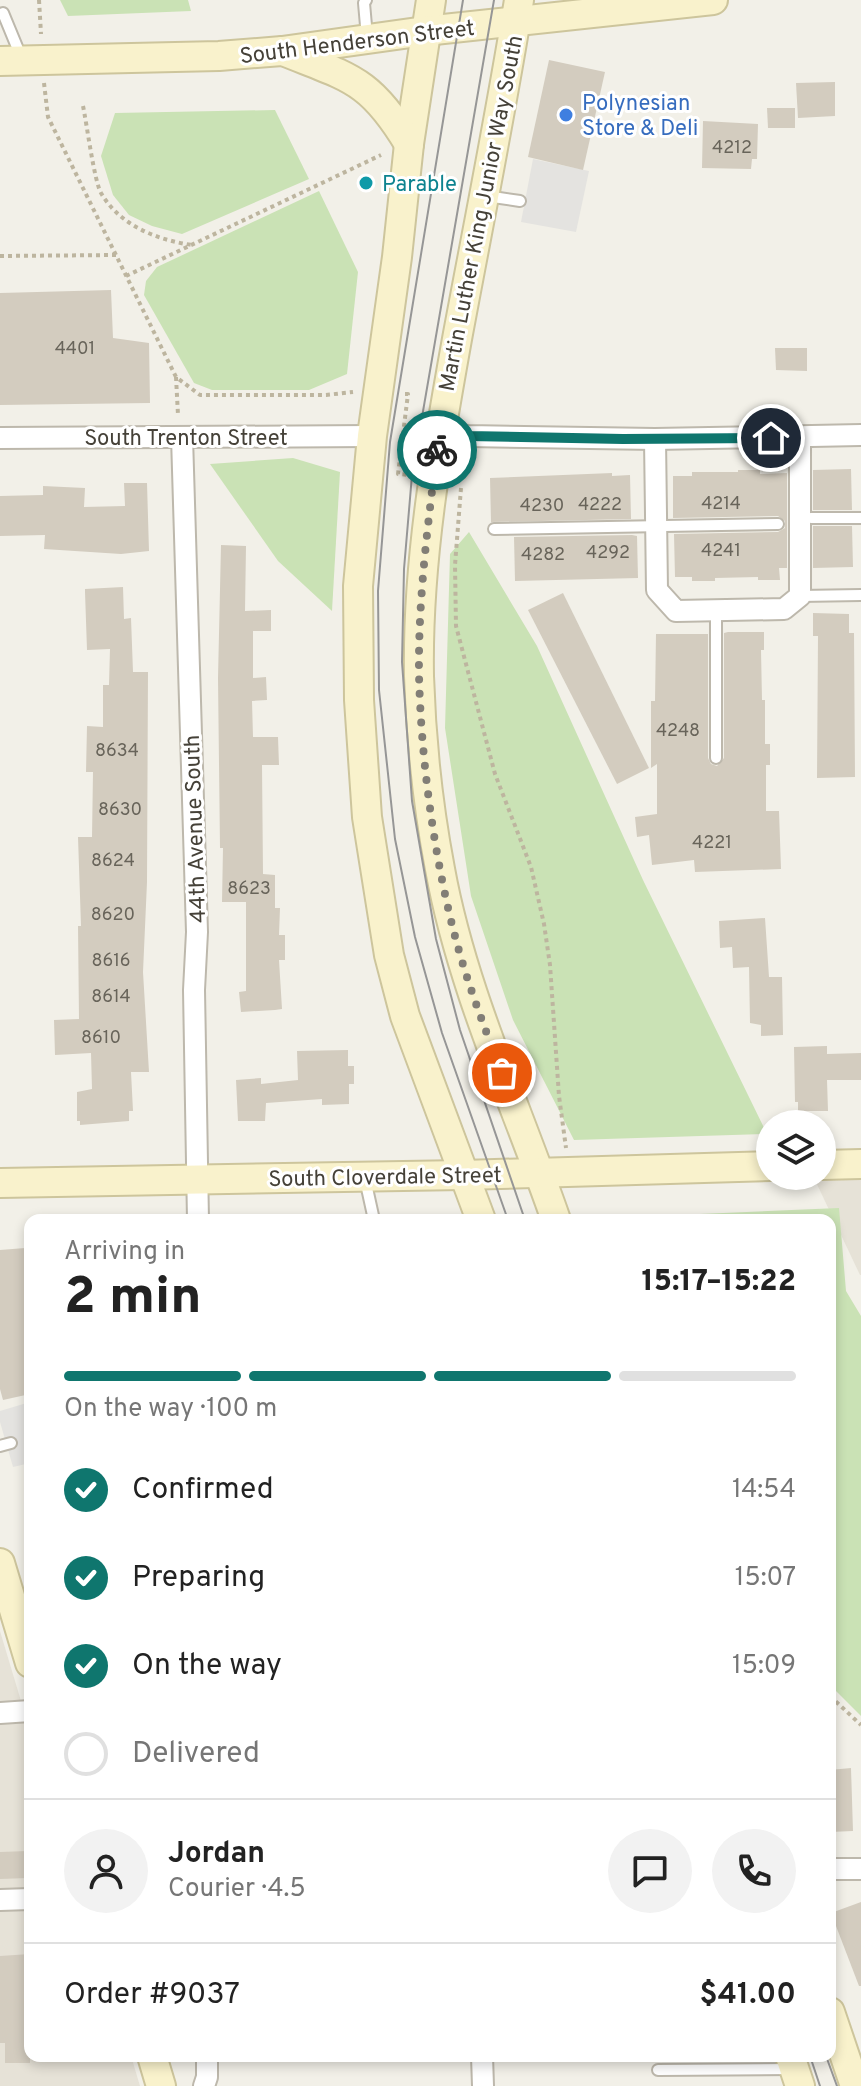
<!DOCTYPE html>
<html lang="en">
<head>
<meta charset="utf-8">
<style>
  :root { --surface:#fff; --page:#f2f2f2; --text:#222; --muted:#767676; --line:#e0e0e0; --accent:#0f766e }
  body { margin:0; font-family:Overpass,sans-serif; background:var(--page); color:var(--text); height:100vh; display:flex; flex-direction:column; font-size:30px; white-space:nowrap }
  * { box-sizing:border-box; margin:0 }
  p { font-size:26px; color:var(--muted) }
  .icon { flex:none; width:44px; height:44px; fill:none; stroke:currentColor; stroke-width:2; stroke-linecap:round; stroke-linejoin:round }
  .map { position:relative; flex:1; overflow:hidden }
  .side { position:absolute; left:24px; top:1214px; width:812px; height:848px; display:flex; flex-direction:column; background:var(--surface); border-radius:16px; box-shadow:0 4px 12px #0003 }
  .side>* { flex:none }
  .buttons { position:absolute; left:756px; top:1110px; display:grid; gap:16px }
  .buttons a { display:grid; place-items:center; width:80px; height:80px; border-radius:50%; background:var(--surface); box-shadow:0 4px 12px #0003; font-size:40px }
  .pin { position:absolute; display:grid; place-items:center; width:68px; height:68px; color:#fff; margin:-34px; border:4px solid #fff; border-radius:50%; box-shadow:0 2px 8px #0007 }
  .courier { position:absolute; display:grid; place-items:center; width:80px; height:80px; margin:-40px; border:6px solid #0f766e; border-radius:50%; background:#fff; color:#222; box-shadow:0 2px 10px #0007 }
  .headline em { font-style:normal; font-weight:800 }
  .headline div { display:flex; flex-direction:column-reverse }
  .headline { display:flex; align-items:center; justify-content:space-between; height:136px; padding:0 40px }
  h1 { font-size:52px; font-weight:800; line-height:60px }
  .bar { display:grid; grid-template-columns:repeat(4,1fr); gap:12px 8px; align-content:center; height:96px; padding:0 40px }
  .bar i { height:10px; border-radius:6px; background:var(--line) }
  .bar .on { background:var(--accent) }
  .bar p { grid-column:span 4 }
  .line { display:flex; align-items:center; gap:20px; padding:0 40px; border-top:2px solid var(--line) }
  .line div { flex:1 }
  .round { display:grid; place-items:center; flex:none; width:84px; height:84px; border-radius:42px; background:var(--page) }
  ol { padding:0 40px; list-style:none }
  li { display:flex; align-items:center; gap:24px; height:88px }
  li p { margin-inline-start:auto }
  li .icon { padding:8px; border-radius:50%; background:var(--accent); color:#fff; stroke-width:4 }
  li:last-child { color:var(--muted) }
  li i { width:44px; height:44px; border:4px solid var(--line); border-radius:50% }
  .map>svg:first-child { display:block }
  .residential { fill:#e6e2d7 }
  .green { fill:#cae2b5 }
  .parking { fill:#e4e3e0 }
  .building { fill:#d3ccbf }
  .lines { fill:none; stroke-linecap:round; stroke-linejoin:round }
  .lane-casing { stroke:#bdb8ac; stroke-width:14 }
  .street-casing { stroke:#bdb8ac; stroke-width:24 }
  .secondary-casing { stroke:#cdc59c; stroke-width:32 }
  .path { stroke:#bdb59f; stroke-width:4; stroke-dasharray:4 4; stroke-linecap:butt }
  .lane { stroke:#fff; stroke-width:10 }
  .street { stroke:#fff; stroke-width:20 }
  .secondary { stroke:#f9f2cc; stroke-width:28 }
  .tram { stroke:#969696; stroke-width:2 }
  .done { stroke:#827e76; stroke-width:8; stroke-dasharray:0 14.4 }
  .route { stroke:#0f766e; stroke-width:10 }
  .shop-dot { fill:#3f7fe0; stroke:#fff; stroke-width:3 }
  .culture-dot { fill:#0f9aa8; stroke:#fff; stroke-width:3 }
  .labels { text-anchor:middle; stroke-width:6; stroke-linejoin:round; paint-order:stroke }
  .number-label { font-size:18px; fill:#68645a }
  .street-label { font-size:22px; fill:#454138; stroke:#fff }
  .shop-label { font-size:22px; fill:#366cbe; stroke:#fff; text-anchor:start }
  .culture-label { font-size:22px; fill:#0d838f; stroke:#fff; text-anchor:start }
</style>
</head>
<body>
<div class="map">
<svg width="861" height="2086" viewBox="0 0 861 2086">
  <rect width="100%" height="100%" fill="#f2f0e8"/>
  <g class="residential">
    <polygon points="861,1177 861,1275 860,1275 814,1178"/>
    <polygon points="0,1631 30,1731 30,2056 131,2056 140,2086 0,2086"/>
  </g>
  <g class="green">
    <polygon points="60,0 188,0 191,11 68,16"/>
    <polygon points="275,110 309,179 182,234 152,226 129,215 113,195 101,156 115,113"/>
    <polygon points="319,191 358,272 347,374 309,390 212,390 194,383 144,295 146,281 157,267"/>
    <polygon points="293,458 340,472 332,611 278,561 210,464"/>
    <polygon points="469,532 537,646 643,880 767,1134 574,1140 513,1020 471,896 445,728 450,554"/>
    <polygon points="839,1208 846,1291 861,1316 861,1716 830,1685 830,1220 606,1218"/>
  </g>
  <g class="parking">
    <polygon points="533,159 589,171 576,232 521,222"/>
    <polygon points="30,1402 30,1463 13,1467 0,1422 0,1411"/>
  </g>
  <g class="building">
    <polygon points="549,60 605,72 583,170 528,157"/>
    <polygon points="835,82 835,116 798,118 796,83"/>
    <polygon points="767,108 795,108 795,128 768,128"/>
    <polygon points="703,121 758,124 757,159 752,159 751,169 702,168"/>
    <polygon points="111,290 113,338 149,343 150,403 0,405 0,293"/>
    <polygon points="775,348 807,348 807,371 776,370"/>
    <polygon points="851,469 852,510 813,510 813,470"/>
    <polygon points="738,470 760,470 760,474 787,473 787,568 779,568 780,580 758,580 758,577 715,578 715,581 692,581 692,577 675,577 674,534 778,532 785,528 785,521 778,516 673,518 673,476 692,476 692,472 738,472"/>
    <polygon points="612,473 612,476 630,475 631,519 491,522 490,478"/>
    <polygon points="124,483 147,483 149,551 121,554 44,549 45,535 0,536 0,496 43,495 43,486 85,488 84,507 125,506"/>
    <polygon points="813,526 852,526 853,567 813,568"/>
    <polygon points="632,535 637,536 638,578 515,581 514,537"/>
    <polygon points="221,545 246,546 245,611 271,610 271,631 253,631 253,678 266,677 267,700 252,701 253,737 278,737 279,765 262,765 263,874 275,875 275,908 280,908 279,935 285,935 285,960 279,960 282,1009 275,1010 241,1012 239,992 246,991 246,902 222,902 223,848 220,848 218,678"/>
    <polygon points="123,587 124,619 131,618 133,672 148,672 147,882 143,972 149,1072 131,1072 133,1111 129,1111 129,1121 80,1125 80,1121 77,1121 77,1092 92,1089 91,1053 55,1055 54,1020 79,1019 78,926 81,926 78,837 92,837 93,772 86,772 87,726 103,727 103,685 109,685 110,649 87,650 85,592 85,589"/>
    <polygon points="563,593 649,768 617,784 528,610"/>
    <polygon points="813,613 849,614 849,633 854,633 855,777 817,778 818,636 813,636"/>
    <polygon points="728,632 764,632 764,650 761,650 762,700 765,700 765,744 770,744 770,765 766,765 766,811 779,811 781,869 695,872 694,860 652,865 649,835 637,837 635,817 657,814 657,764 651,768 651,701 655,701 656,634 708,634 708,758 711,764 717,766 724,758 724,633"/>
    <polygon points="765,918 769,977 782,977 783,1035 761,1036 761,1025 750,1023 749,967 733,968 732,947 720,948 719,921"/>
    <polygon points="827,1046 827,1054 861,1053 861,1080 827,1080 828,1111 798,1111 798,1102 795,1102 794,1047"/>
    <polygon points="348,1050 348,1066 354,1066 354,1084 349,1084 349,1104 322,1105 322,1099 266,1103 265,1121 238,1121 236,1080 261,1078 261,1084 298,1080 297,1051"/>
    <polygon points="25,1248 30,1283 30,1394 3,1400 0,1389 0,1250"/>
    <polygon points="851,1768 853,1831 830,1832 830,1770"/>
    <polygon points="28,1851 28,1878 0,1879 0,1852"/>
    <polygon points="861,1902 861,1986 859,1986 831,1913"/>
    <polygon points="30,1954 30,2063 5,2063 5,2043 0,2043 0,1956"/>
  </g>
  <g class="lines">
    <g class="lane-casing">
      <g id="lane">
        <polyline points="366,0 364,3 367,37"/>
        <polyline points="3,13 22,59"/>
        <polyline points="486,196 520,201"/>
        <polyline points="811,518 861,518"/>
        <polyline points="494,529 778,524"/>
        <polyline points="800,596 861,595"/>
        <polyline points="716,611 716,758"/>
        <polyline points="365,1179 374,1220"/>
        <polyline points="0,1446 11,1443"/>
        <polyline points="658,2070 792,2069"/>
      </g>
    </g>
    <g class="street-casing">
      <g id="street">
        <polyline points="439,433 468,436 655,439 861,435"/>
        <polyline points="182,437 197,932 194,990 198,1220"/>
        <polyline points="0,438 372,436"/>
        <polyline points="655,439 657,590 676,611 784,609 800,596 800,437"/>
        <polyline points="0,1713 30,1711"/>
        <polyline points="830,1869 861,1869"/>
        <polyline points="0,1900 30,1899"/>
        <polyline points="482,2056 483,2086"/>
        <polyline points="204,2086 207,2077 207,2056"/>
      </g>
    </g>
    <g class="secondary-casing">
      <g id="secondary">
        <polyline points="431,0 409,144 397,257 372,436 358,586 359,700 367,817 389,955 405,1016 481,1220"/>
        <path d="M519,0C501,113 478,226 457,339C437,450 417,563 419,676C421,739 428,806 440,869C462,990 516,1104 556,1220"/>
        <path d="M283,51C350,78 370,79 409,144"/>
        <polyline points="0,61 219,56 282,51 425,31 713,0"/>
        <polyline points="822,1165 861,1164"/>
        <polyline points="0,1183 463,1175 770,1166"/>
        <polyline points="0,1563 30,1663"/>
        <polyline points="830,2012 855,2086"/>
        <polyline points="152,2056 161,2086"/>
        <polyline points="790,2056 800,2086"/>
      </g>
    </g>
    <g class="path">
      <polyline points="39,0 41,34"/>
      <polyline points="44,83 48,117 176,377 200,395 326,395 353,392"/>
      <path d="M83,106C87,125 94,180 101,193C120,226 158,240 192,245"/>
      <polyline points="0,256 116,255"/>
      <polyline points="126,276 381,155"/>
      <polyline points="176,377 178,415"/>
      <polyline points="405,394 408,394 398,474 410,475"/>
      <polyline points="461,488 455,565 456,626 495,774 531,867 544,924 550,965 559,1096 566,1148"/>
      <polyline points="830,1696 861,1725"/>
    </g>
    <use href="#lane" class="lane"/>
    <use href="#street" class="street"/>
    <use href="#secondary" class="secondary"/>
    <g class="tram">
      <polyline points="463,0 390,442 378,591 379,690 395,839 415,937 442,1033 508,1220"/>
      <polyline points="494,0 412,475 404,569 402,662 412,801 436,939 460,1030 525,1220"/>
      <polyline points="810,2056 820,2086"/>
      <polyline points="826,2056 837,2086"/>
    </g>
  </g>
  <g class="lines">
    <path class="done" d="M437,450C428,524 418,599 419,675C421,759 434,858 456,940C468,985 485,1029 502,1073"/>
    <polyline class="route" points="437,450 439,433 468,436 623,439 771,438"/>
  </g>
  <circle class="shop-dot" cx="566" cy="115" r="8"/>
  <circle class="culture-dot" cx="366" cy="183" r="8"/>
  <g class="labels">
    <g class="number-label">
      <text x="732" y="153">4212</text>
      <text x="75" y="354">4401</text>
      <text x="721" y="509">4214</text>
      <text x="600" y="510">4222</text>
      <text x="542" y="511">4230</text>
      <text x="721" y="556">4241</text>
      <text x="608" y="558">4292</text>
      <text x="543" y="560">4282</text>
      <text x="678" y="736">4248</text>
      <text x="117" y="756">8634</text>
      <text x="120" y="815">8630</text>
      <text x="712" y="848">4221</text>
      <text x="113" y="866">8624</text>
      <text x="249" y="894">8623</text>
      <text x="113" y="920">8620</text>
      <text x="111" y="966">8616</text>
      <text x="111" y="1002">8614</text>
      <text x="101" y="1043">8610</text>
    </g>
    <g class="street-label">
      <text transform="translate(357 41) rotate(-7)" y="8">South Henderson Street</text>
      <text transform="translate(480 213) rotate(-79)" y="8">Martin Luther King Junior Way South</text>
      <text x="186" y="445">South Trenton Street</text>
      <text transform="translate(194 829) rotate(-92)" y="8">44th Avenue South</text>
      <text transform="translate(385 1176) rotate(-1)" y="8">South Cloverdale Street</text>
    </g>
    <g class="shop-label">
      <text x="582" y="110">Polynesian<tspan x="582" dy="25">Store &amp; Deli</tspan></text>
    </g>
    <g class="culture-label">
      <text x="382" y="191">Parable</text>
    </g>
  </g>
</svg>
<div class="buttons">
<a><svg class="icon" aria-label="layers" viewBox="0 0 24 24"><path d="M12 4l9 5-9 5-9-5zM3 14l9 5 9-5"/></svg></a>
</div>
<div class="pin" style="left:502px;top:1073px;background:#ea580c"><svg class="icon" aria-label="bag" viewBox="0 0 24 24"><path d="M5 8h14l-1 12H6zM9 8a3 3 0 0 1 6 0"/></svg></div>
<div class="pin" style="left:771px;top:438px;background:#1f2937"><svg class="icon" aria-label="home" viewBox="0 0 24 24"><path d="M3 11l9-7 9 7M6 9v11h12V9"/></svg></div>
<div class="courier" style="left:437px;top:450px"><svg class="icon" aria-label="bike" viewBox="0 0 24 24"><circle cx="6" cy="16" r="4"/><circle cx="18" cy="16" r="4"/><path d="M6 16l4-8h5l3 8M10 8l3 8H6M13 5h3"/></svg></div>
<section class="side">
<div class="headline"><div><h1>2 min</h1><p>Arriving in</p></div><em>15:17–15:22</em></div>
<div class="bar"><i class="on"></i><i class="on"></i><i class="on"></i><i></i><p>On the way · 100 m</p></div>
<ol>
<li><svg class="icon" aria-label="check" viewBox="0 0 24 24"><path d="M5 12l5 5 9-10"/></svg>Confirmed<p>14:54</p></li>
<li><svg class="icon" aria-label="check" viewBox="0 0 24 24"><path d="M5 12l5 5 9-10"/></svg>Preparing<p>15:07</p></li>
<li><svg class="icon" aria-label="check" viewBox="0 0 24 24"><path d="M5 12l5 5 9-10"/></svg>On the way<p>15:09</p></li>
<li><i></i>Delivered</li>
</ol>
<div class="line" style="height:144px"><a class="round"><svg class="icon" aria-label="person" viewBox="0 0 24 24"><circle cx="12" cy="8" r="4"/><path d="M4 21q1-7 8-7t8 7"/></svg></a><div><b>Jordan</b><p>Courier · 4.5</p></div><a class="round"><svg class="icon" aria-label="chat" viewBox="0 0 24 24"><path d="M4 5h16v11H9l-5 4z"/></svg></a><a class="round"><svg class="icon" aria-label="phone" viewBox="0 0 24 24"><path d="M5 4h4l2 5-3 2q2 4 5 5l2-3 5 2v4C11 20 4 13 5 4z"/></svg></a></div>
<div class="line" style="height:104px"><div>Order #9037</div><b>$41.00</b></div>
</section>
</div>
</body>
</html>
